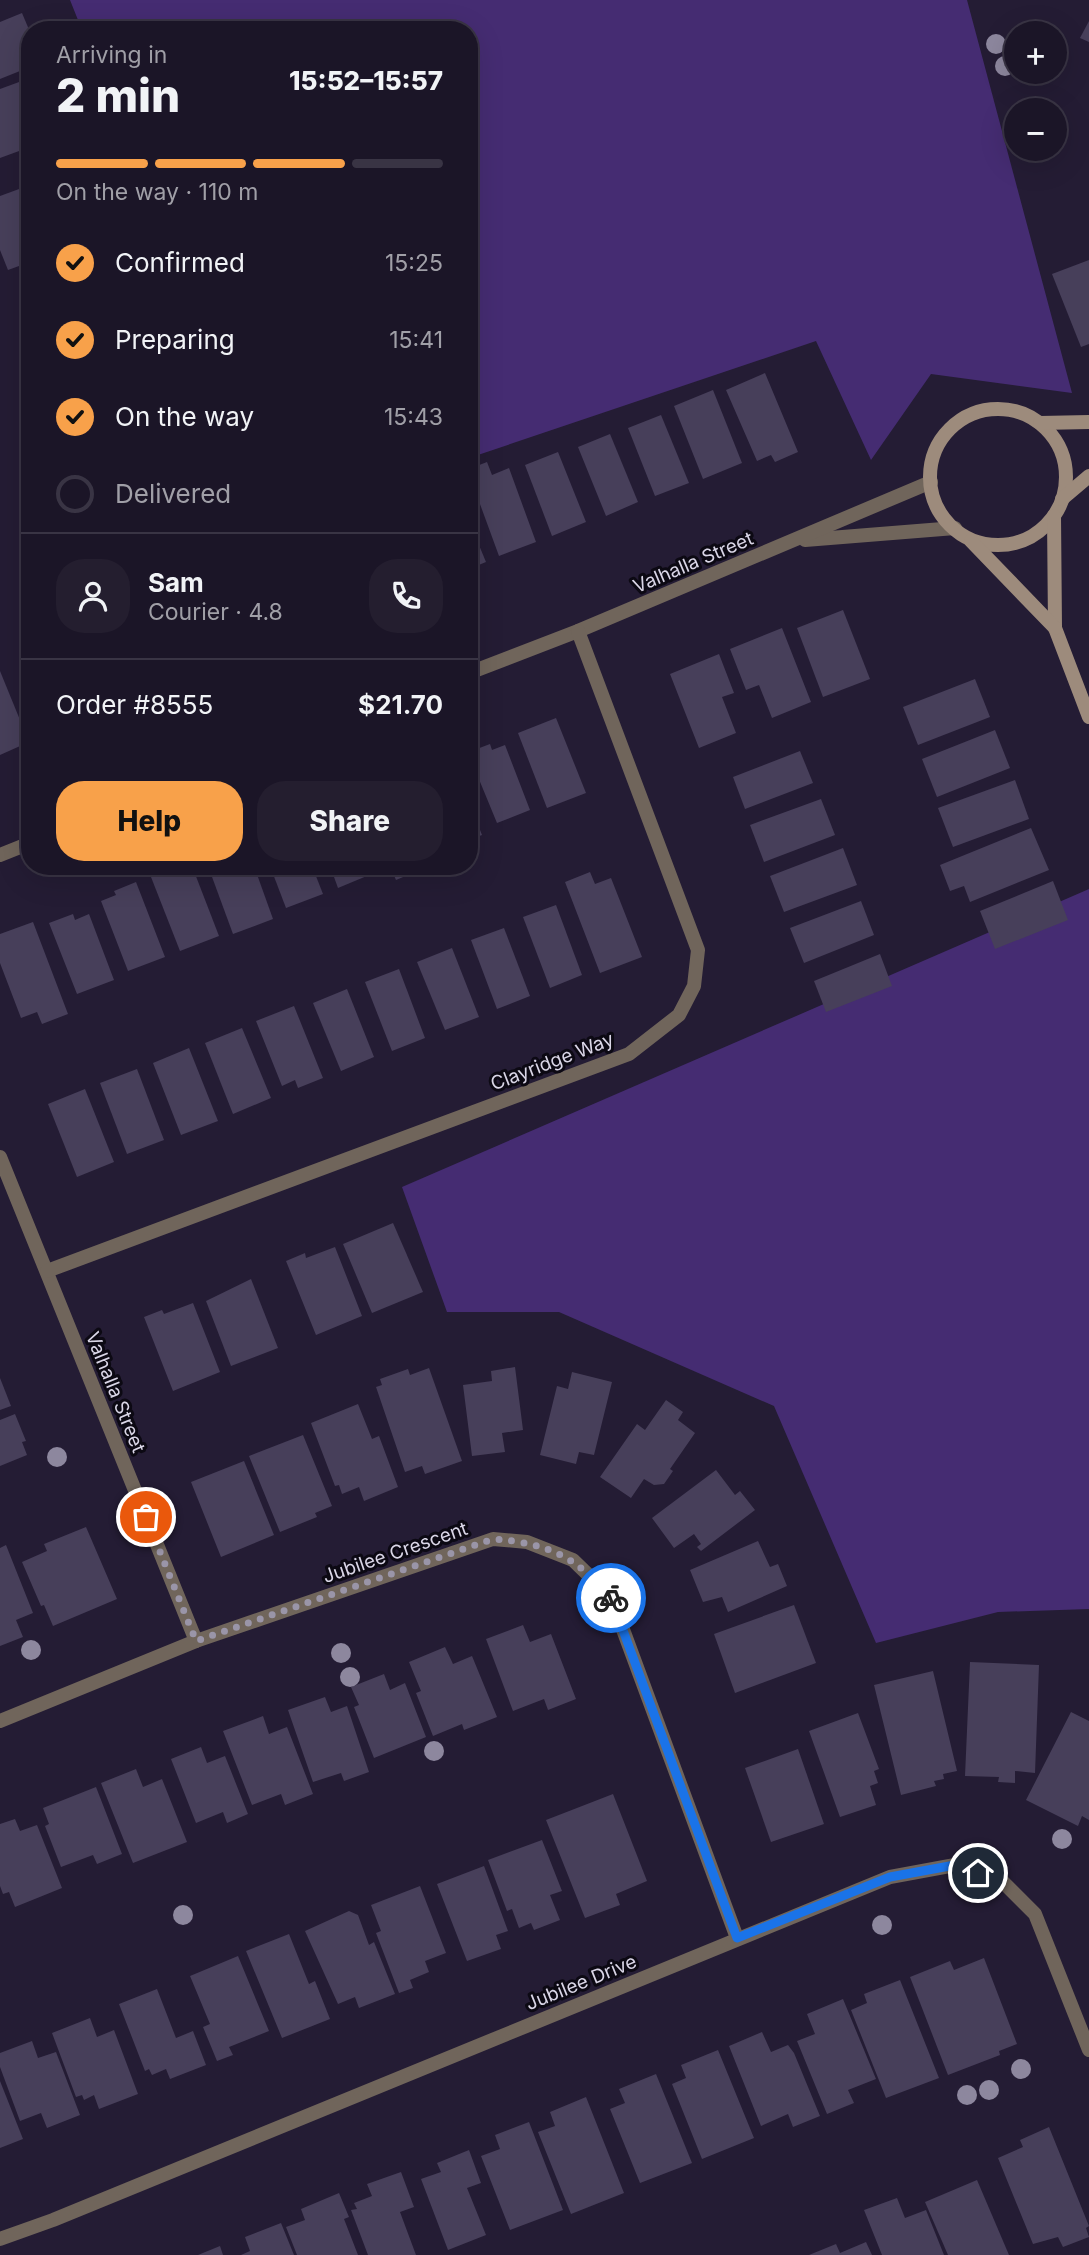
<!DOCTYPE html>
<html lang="en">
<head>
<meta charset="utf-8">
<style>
  :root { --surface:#1b1527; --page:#241e2f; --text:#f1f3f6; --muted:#a09fa7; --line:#393444; --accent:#f8a14a }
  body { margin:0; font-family:Inter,sans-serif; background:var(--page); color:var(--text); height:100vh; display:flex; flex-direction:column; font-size:26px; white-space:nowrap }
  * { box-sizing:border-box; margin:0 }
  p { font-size:23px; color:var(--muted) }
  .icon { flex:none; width:38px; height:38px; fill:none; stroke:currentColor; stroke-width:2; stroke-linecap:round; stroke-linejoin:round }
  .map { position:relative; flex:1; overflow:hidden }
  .drawer { position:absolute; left:21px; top:21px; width:457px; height:854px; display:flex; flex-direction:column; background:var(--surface); border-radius:28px; box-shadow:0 7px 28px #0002,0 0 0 2px var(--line) }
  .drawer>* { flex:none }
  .tools { position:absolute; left:1004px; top:21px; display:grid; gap:14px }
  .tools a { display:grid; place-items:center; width:63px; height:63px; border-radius:50%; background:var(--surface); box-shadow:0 7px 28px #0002,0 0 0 2px var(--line); font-size:35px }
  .pin { position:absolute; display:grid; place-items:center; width:60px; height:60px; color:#fff; margin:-30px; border:4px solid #fff; border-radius:50%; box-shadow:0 2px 7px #0007 }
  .courier { position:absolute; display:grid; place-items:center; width:70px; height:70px; margin:-35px; border:5px solid #1a73e8; border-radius:50%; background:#fff; color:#222; box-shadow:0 2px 9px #0007 }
  .summary em { font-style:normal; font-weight:800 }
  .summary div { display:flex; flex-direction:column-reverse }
  .summary { display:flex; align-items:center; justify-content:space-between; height:119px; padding:0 35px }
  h1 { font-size:46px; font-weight:800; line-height:52px }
  .bar { display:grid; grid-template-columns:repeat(4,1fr); gap:10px 7px; align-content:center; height:84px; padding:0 35px }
  .bar i { height:9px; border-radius:5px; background:var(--line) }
  .bar .on { background:var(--accent) }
  .bar p { grid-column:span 4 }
  .line { display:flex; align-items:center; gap:18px; padding:0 35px; border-top:2px solid var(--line) }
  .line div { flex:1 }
  .round { display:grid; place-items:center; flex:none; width:74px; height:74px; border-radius:28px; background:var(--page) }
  ol { padding:0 35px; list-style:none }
  li { display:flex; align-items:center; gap:21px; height:77px }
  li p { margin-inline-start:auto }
  li .icon { padding:7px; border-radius:50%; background:var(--accent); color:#111; stroke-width:4 }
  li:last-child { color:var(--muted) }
  li i { width:38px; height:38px; border:4px solid var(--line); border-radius:50% }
  .primary-button { display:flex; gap:14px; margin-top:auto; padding:14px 35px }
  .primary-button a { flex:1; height:80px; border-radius:28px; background:var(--accent); color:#111; font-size:28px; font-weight:800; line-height:80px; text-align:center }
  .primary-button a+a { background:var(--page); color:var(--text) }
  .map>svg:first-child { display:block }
  .green { fill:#452c72 }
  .building { fill:#473f5a }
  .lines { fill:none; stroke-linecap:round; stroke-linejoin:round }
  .street { stroke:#70655b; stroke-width:14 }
  .secondary { stroke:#9d8b7c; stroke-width:14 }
  .tree { fill:#8d879e }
  .done { stroke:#9a95a8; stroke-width:7; stroke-dasharray:0 12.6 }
  .route { stroke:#1a73e8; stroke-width:9 }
  .labels { text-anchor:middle; stroke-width:6; stroke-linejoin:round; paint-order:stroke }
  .street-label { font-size:19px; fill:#dad6e7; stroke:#0c0913 }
</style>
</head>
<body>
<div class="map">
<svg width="1089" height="2255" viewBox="0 0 1089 2255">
  <rect width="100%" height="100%" fill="#241c34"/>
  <g class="green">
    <polygon points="70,0 967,0 1072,393 931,374 871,460 816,341 469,458 469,30 82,30"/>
    <polygon points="1089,889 1089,1609 998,1612 876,1643 774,1406 559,1312 447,1312 402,1187"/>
  </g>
  <g class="building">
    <polygon points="22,13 30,32 30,67 0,79 0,22"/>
    <polygon points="1089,21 1089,42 1080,38"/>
    <polygon points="30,78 30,147 0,158 0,89"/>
    <polygon points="30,185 30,262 8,270 0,250 0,196"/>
    <polygon points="1089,260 1089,344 1081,347 1052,274"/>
    <polygon points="30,277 30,310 29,310 19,280"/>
    <polygon points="765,373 798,452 775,462 771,455 757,461 726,390"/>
    <polygon points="713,390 742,463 703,479 674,406"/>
    <polygon points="661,415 689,483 655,496 628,428"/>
    <polygon points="610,434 638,502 606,516 578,447"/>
    <polygon points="558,452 586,522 552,536 525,465"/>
    <polygon points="487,462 492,475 509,468 536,542 499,556 469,474 469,469"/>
    <polygon points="469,521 486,562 469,569"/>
    <polygon points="843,610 870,679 823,697 797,628"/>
    <polygon points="782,628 811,702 772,718 759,685 746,690 730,649"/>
    <polygon points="719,654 734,693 722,697 736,733 699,748 670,674"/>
    <polygon points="30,664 30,693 20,668"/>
    <polygon points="0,671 29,742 0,755"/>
    <polygon points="975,679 990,717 918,745 903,707"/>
    <polygon points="556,718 586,793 547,808 518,733"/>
    <polygon points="995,730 1010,768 937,797 922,759"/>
    <polygon points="490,744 492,750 505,745 530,810 497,823 469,755 469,752"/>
    <polygon points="800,751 813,783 745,809 733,777"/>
    <polygon points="1015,780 1029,819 953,847 938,808"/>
    <polygon points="821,799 835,835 764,862 750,825"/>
    <polygon points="469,802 482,835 469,840"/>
    <polygon points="1031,828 1049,870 970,902 964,886 950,891 940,865"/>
    <polygon points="843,848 857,885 784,912 770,876"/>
    <polygon points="178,866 192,866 219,936 180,951 151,877"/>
    <polygon points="208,866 254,866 273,919 233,934"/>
    <polygon points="270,866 312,866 323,894 286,908"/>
    <polygon points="330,866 371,866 374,873 338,888"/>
    <polygon points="390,866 413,866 415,872 396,880"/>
    <polygon points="590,872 595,884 611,878 642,957 600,973 565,882"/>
    <polygon points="1053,881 1068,920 995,949 980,911"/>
    <polygon points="136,882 165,957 128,971 101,901 116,895 114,891"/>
    <polygon points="861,901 874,935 804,963 790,928"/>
    <polygon points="556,905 582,975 550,988 523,917"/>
    <polygon points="73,914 75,920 89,914 114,980 77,994 49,923"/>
    <polygon points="33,922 68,1014 42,1024 37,1012 21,1018 0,963 0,934"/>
    <polygon points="504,928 530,996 497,1009 471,940"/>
    <polygon points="452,948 479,1017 445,1030 417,962"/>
    <polygon points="880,954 892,986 826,1012 814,981"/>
    <polygon points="399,969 425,1038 392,1051 365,982"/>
    <polygon points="347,989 374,1057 341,1071 313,1003"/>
    <polygon points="294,1006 323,1078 298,1088 295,1080 282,1086 256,1021"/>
    <polygon points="242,1028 271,1098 233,1114 205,1043"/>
    <polygon points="189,1048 218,1121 181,1135 153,1063"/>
    <polygon points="137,1069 164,1140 127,1154 100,1083"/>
    <polygon points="85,1089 114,1162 77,1177 48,1104"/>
    <polygon points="393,1223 423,1292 372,1313 343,1244"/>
    <polygon points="335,1247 362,1316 316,1335 286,1261 305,1253 306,1258"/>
    <polygon points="251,1279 278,1348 231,1366 206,1301"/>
    <polygon points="193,1303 220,1372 173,1391 144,1317 162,1310 164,1314"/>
    <polygon points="515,1367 523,1430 502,1433 505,1452 472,1456 463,1385 492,1381 491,1371"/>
    <polygon points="429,1368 462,1461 425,1474 422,1466 405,1472 376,1387 382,1385 380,1379 408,1369 410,1375"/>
    <polygon points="572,1372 612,1382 594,1455 579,1452 576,1464 540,1455 557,1386 568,1389"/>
    <polygon points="0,1378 11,1406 0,1410"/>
    <polygon points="666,1400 683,1412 678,1420 695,1433 670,1469 673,1471 664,1484 654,1485 644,1479 631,1498 600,1477 637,1424 645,1430"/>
    <polygon points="358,1404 372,1439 379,1436 398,1487 364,1501 359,1487 342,1494 339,1485 335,1486 311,1423"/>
    <polygon points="15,1414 26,1441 22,1442 27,1455 0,1466 0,1420"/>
    <polygon points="303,1435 332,1506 315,1513 317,1517 280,1532 249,1456"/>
    <polygon points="244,1461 274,1535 221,1557 191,1482"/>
    <polygon points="716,1470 735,1495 740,1491 755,1510 701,1551 697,1547 701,1544 694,1534 674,1548 652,1518"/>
    <polygon points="86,1527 117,1599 53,1626 44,1605 41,1606 22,1562 47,1551 44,1544"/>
    <polygon points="758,1541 770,1567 778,1564 787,1586 728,1612 722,1597 703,1602 690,1570"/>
    <polygon points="6,1545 33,1613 16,1620 23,1637 0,1646 0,1548"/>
    <polygon points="794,1605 816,1663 735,1693 714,1634"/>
    <polygon points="523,1625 530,1642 551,1634 576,1699 548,1710 544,1699 513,1711 486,1639"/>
    <polygon points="445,1647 453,1664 472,1656 497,1717 464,1730 462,1724 433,1736 416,1693 421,1691 409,1662"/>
    <polygon points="970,1662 1039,1665 1035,1773 1015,1771 1015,1783 998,1782 999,1777 965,1776"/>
    <polygon points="933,1671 957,1771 943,1774 944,1779 934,1781 936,1786 901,1795 874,1685"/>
    <polygon points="384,1674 390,1690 405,1683 426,1737 374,1758 354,1707 359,1705 351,1687"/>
    <polygon points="325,1697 331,1712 347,1706 369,1772 344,1781 341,1773 313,1782 288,1710"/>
    <polygon points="1071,1712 1089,1721 1089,1820 1082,1816 1078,1826 1026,1800"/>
    <polygon points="858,1713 879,1769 874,1771 878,1783 870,1786 876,1805 840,1817 809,1731"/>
    <polygon points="263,1716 269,1734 287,1727 313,1794 285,1805 281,1794 252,1805 223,1731"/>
    <polygon points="201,1747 207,1763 225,1756 248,1814 227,1823 223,1812 196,1823 171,1759"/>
    <polygon points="798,1749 824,1824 771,1842 745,1768"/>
    <polygon points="136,1769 143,1787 162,1779 187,1842 133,1863 101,1783"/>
    <polygon points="96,1787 122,1854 97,1864 93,1855 61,1867 45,1826 49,1824 43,1808"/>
    <polygon points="613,1794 647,1881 616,1894 620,1905 585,1918 546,1820"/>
    <polygon points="15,1819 20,1831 37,1825 62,1888 15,1907 9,1892 3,1894 0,1886 0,1824"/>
    <polygon points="542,1840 562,1891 550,1895 560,1920 534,1930 531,1923 519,1928 512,1909 507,1911 488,1860"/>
    <polygon points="484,1866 508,1931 496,1935 501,1949 467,1961 437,1884"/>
    <polygon points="420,1886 446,1953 425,1961 429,1972 410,1980 413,1988 399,1993 376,1933 381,1931 371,1905"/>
    <polygon points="349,1911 358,1915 369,1945 374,1942 395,1994 359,2008 355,1997 338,2004 305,1931"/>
    <polygon points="289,1934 309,1984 315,1981 330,2019 282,2038 246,1951"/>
    <polygon points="238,1956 269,2031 229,2047 233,2055 217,2061 203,2027 210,2024 190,1976"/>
    <polygon points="984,1958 1017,2044 999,2051 1000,2055 948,2075 910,1977 950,1961 954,1970"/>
    <polygon points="900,1980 939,2078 886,2098 851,2010 867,2003 864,1994"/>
    <polygon points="157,1989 176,2038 193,2031 206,2065 170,2079 166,2069 152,2075 149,2069 145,2071 119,2004"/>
    <polygon points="843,1999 876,2079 848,2090 854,2103 827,2114 797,2041 815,2034 807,2014"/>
    <polygon points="90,2018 97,2037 114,2030 138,2094 99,2109 94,2095 84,2100 82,2095 76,2097 52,2033"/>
    <polygon points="762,2032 771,2052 788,2045 794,2053 820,2116 793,2127 788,2114 761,2126 729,2046"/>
    <polygon points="32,2041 38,2058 56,2052 80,2115 47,2128 41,2113 20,2121 0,2067 0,2053"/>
    <polygon points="718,2050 754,2138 702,2159 672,2084 686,2078 681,2065"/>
    <polygon points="656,2074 692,2163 640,2183 610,2109 625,2103 619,2089"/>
    <polygon points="0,2081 23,2139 0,2148"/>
    <polygon points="586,2097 624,2193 571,2214 538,2132 555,2126 550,2112"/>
    <polygon points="529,2122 563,2210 510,2230 481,2156 500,2149 495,2135"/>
    <polygon points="1049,2127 1089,2226 1086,2228 1089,2237 1063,2247 1058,2237 1033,2244 998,2158 1023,2147 1020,2140"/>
    <polygon points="469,2150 481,2183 467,2188 486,2235 448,2250 421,2179 441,2172 437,2163"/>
    <polygon points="401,2172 414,2207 400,2212 416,2255 368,2255 351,2210 357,2209 354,2203 372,2196 367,2184"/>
    <polygon points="977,2180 1009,2255 948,2255 925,2202"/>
    <polygon points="339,2193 349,2217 344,2219 358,2255 297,2255 286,2227 305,2220 301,2209"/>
    <polygon points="897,2198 905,2218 926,2210 944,2255 882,2255 864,2210"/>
    <polygon points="281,2223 294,2255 241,2255 250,2251 245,2237"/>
    <polygon points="866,2242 872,2255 809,2255 836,2244 840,2253"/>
    <polygon points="220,2246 223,2255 198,2255"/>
  </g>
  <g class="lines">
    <g class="street">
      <polyline points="805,540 955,528"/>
      <polyline points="469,673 578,631 931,482"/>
      <polyline points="0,855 30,843"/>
      <polyline points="0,1157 196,1641"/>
      <polyline points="47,1271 629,1054 679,1015 694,986 698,950 578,631"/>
      <polyline points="0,1721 196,1641 493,1539 527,1542 573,1560 611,1597 737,1938"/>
      <polyline points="0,2239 53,2220 890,1877 955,1865 1001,1880 1035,1914 1089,2050"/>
    </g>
    <g class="secondary">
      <circle cx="998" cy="477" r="68"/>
      <polyline points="1040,423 1089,422"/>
      <polyline points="1062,499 1089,476"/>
      <polyline points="1054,516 1055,628 1089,717"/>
      <polyline points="971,541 1055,628"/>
    </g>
  </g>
  <g class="tree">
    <circle cx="996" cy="44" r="10"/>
    <circle cx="1005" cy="66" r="10"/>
    <circle cx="57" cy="1457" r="10"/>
    <circle cx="31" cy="1650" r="10"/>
    <circle cx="341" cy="1653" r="10"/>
    <circle cx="350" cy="1677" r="10"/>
    <circle cx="434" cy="1751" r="10"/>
    <circle cx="1062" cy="1839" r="10"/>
    <circle cx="183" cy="1915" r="10"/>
    <circle cx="882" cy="1925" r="10"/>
    <circle cx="1021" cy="2069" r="10"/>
    <circle cx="989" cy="2090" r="10"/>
    <circle cx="967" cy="2095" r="10"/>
  </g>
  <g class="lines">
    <path class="done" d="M146,1517L196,1641L493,1539C547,1543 576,1556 611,1598"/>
    <polyline class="route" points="611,1598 737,1938 890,1877 955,1865 978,1873"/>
  </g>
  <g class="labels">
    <g class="street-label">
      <text transform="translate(693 562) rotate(-23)" y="7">Valhalla Street</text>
      <text transform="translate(552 1061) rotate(-21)" y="7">Clayridge Way</text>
      <text transform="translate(116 1392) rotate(68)" y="7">Valhalla Street</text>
      <text transform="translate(395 1552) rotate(-19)" y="7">Jubilee Crescent</text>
      <text transform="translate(581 1982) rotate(-22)" y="7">Jubilee Drive</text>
    </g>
  </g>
</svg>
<div class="tools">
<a>+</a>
<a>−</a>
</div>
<div class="pin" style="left:146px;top:1517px;background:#ea580c"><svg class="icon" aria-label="bag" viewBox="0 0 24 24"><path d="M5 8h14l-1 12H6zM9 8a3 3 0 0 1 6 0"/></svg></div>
<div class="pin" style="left:978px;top:1873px;background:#1f2937"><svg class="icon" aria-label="home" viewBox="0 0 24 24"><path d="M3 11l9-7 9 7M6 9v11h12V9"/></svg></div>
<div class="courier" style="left:611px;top:1598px"><svg class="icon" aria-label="bike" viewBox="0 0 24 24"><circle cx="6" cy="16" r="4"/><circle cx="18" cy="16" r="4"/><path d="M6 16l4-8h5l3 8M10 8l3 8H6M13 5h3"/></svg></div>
<section class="drawer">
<div class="summary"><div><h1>2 min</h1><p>Arriving in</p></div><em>15:52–15:57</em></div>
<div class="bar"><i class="on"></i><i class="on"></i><i class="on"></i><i></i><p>On the way · 110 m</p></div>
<ol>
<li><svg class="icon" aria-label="check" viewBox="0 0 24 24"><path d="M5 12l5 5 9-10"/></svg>Confirmed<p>15:25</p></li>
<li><svg class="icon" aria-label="check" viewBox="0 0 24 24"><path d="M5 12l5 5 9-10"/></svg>Preparing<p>15:41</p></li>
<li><svg class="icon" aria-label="check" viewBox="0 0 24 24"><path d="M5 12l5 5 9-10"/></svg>On the way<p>15:43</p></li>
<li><i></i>Delivered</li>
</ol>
<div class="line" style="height:126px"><a class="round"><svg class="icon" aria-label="person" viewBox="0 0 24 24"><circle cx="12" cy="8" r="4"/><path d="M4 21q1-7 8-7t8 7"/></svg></a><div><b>Sam</b><p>Courier · 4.8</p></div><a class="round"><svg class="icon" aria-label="phone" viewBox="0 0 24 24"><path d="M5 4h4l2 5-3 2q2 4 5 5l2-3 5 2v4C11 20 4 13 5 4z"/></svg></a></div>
<div class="line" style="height:91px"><div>Order #8555</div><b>$21.70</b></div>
<div class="primary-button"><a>Help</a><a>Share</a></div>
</section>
</div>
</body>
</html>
